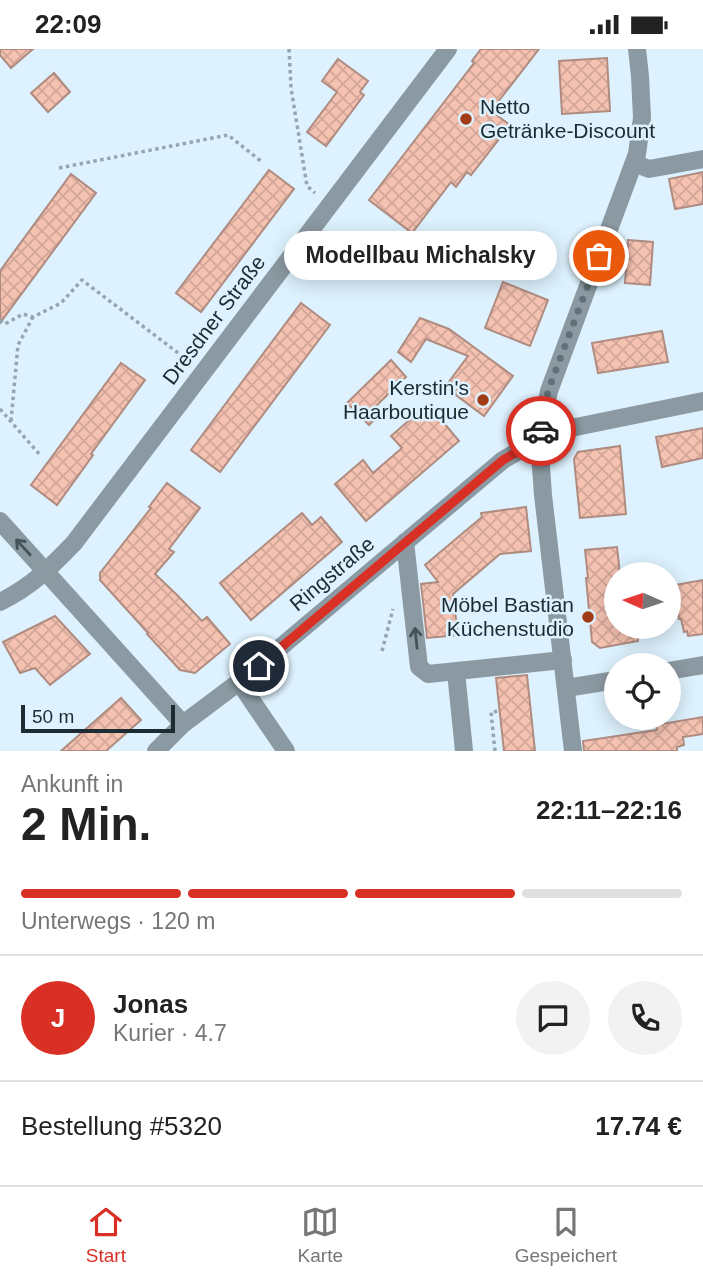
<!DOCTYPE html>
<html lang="de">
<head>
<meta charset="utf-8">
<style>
  :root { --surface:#fff; --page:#f2f2f2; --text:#222; --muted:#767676; --line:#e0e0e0; --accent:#d93025 }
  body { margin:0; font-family:Arial,sans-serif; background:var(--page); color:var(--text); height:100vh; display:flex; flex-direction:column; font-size:26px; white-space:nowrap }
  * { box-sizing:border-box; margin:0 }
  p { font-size:23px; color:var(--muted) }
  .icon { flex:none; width:38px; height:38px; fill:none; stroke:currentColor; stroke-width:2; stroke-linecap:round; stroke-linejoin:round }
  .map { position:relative; height:702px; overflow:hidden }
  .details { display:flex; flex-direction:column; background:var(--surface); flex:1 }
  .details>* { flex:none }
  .needle { width:46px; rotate:273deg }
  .buttons { position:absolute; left:604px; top:513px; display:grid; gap:14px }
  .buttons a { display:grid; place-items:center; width:77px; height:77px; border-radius:50%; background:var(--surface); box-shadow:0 4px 18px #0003; font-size:35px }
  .scale { position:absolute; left:21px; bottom:18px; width:154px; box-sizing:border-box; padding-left:7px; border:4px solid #1d2b32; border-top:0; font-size:19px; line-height:24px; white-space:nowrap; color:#1d2b32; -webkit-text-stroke:5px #ddf2fe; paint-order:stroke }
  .pin { position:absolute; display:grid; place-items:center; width:60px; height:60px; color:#fff; margin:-30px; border:4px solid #fff; border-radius:50%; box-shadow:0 2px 7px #0007 }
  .courier { position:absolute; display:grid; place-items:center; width:70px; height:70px; margin:-35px; border:5px solid #d93025; border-radius:50%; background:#fff; color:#222; box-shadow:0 2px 9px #0007 }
  .bubble { position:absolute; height:49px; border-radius:24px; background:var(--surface); box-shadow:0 4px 18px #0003; font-size:23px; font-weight:800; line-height:49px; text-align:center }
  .head em { font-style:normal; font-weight:800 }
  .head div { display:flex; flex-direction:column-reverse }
  .head { display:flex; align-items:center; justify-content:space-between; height:119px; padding:0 21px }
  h1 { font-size:46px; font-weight:800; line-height:52px }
  .bar { display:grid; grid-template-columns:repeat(4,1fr); gap:10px 7px; align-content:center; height:84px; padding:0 21px }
  .bar i { height:9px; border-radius:5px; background:var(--line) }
  .bar .selected { background:var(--accent) }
  .bar p { grid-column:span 4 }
  .line { display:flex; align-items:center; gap:18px; padding:0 21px; border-top:2px solid var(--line) }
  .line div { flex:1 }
  .round { display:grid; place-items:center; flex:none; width:74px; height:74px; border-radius:37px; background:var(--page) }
  .status { display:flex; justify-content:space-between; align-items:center; height:49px; padding:0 35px; background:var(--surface); direction:ltr }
  .status svg { height:19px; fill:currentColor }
  .menu { display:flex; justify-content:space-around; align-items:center; height:98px; border-top:2px solid var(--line); background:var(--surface); font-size:19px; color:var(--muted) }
  .menu a { display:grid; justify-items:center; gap:4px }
  .menu .selected { color:var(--accent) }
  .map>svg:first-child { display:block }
  .building { fill:url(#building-cross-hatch); stroke:#af8b80; stroke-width:2 }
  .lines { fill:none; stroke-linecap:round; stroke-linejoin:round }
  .path { stroke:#94a6b0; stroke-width:3.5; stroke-dasharray:3.5 3.5; stroke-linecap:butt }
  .minor { stroke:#8b99a2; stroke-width:18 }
  .oneway { stroke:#445259 }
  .done { stroke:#607179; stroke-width:7; stroke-dasharray:0 12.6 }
  .route { stroke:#d93025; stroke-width:9 }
  .poi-dot { fill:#a23b17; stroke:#ddf2fe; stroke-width:2.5 }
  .labels { text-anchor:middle; stroke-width:5; stroke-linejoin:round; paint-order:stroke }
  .poi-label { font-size:21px; fill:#1d2b32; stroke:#ddf2fe; text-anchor:end }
  .street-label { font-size:21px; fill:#1d2b32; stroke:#ddf2fe }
</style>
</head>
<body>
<div class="status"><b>22:09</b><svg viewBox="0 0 49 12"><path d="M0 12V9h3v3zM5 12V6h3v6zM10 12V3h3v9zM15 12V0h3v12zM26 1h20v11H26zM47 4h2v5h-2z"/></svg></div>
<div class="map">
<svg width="703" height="702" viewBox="0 0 703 702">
  <defs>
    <pattern id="building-cross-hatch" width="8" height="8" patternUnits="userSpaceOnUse" patternTransform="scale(1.75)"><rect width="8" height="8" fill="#f5c2b1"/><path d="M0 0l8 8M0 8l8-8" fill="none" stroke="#d2a799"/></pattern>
  </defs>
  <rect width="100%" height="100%" fill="#ddf2fe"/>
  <g class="building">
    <polygon points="0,0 33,0 11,19 0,6"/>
    <polygon points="481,0 539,0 491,62 510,76 471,126 467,123 456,138 451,133 412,184 369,151 474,14 472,12"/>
    <polygon points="607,9 610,62 562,65 559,12"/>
    <polygon points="338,10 368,32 360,43 364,46 326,97 307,83 337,43 322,32"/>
    <polygon points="54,24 70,43 48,63 31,44"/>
    <polygon points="269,121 294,140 201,263 176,244"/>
    <polygon points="703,123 703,155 675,160 669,130"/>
    <polygon points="71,125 96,144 0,274 0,222"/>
    <polygon points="628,191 653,193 650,236 625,234"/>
    <polygon points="503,233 548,251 530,297 485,279"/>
    <polygon points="301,254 330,276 220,423 191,401"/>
    <polygon points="420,269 449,280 513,327 484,367 445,338 468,307 426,290 411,313 398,303"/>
    <polygon points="662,282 668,313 598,324 592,294"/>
    <polygon points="391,311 406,328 375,358 381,364 369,376 347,354"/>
    <polygon points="121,314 145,331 91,405 93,406 57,456 31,436"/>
    <polygon points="428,355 459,392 366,472 335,435 363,411 373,424 402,399 391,387"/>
    <polygon points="703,379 703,409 662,418 656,388"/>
    <polygon points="620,397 626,465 580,469 574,410 578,403"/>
    <polygon points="167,434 200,459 169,500 174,503 155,525 177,546 202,572 207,568 230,595 195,624 180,621 147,585 148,584 100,531 100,524 151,459 149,458"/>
    <polygon points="526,458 531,502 500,505 453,545 458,586 427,589 421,535 438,533 425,516 482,468 481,464"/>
    <polygon points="302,464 312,476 321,468 342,493 251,571 220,534"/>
    <polygon points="617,498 620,525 616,525 616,578 637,578 638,592 600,599 592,593 586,529 588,529 585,501"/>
    <polygon points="703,531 703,585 688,587 687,582 684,583 681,570 679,570 675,548 677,547 675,536"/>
    <polygon points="55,567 90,605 50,636 35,619 20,624 3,593"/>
    <polygon points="527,626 535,702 504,702 496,629"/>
    <polygon points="121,649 141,671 106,702 61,702"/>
    <polygon points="703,668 703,685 683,688 684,696 677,698 677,702 584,702 583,692 657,681 656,676"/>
  </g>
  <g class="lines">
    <g class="path">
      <polyline points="289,0 291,39 307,137 315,144"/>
      <polyline points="59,119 228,86 262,113"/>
      <polyline points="0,271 5,275 23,265 33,268 61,254 82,231 190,313"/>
      <polyline points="0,360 40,406"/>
      <polyline points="11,372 18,296 33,268"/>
      <polyline points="382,602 393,560"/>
      <polyline points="495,702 491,663 500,662"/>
    </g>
    <g class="minor">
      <polyline points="634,114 649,120 703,110"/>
      <polyline points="0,472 183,675"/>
      <polyline points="405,493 419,618 428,625 563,611"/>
      <path d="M0,553C32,537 50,519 74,494L448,0"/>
      <polyline points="668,622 703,616"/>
      <polyline points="456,623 464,702"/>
      <polyline points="239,633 286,702"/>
      <polyline points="566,639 616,631"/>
      <polyline points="156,702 183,675 239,633 503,411 539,390 571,379 703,352"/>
      <polyline points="573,702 543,446 539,390 549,342 637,105 642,69 640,27 637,0"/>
    </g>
  </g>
  <defs><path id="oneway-shaft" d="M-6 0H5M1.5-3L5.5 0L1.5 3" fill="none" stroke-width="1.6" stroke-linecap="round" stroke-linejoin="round" transform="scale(1.75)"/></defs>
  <g class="oneway">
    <use href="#oneway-shaft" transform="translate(23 498) rotate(-133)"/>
    <use href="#oneway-shaft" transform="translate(416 589) rotate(-96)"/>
  </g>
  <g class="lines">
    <polyline class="done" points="541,382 548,342 599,207"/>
    <polyline class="route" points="259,617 503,411 539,390 541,382"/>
  </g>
  <g class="poi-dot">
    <circle cx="466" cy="70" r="7"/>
    <circle cx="483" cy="351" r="7"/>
    <circle cx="588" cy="568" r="7"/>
  </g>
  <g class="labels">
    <g class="poi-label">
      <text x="480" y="65" text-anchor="start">Netto<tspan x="480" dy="24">Getränke-Discount</tspan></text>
      <text x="469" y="346">Kerstin's<tspan x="469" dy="24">Haarboutique</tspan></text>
      <text x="574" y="563">Möbel Bastian<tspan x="574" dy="24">Küchenstudio</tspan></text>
    </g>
    <g class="street-label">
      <text transform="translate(214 271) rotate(-53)" y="7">Dresdner Straße</text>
      <text transform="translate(332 525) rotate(-40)" y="7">Ringstraße</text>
    </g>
  </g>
</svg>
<div class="buttons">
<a><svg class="needle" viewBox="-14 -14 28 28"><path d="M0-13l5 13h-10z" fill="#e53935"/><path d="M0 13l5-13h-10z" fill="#767676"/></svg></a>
<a><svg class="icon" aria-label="locate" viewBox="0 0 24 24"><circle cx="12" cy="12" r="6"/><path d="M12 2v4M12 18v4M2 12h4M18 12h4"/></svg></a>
</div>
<div class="scale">50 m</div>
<div class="pin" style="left:599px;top:207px;background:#ea580c"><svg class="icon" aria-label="bag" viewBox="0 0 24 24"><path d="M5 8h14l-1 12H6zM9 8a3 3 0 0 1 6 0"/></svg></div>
<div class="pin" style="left:259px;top:617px;background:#1f2937"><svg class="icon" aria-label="home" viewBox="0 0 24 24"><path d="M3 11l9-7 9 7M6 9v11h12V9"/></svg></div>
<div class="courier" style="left:541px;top:382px"><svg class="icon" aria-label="car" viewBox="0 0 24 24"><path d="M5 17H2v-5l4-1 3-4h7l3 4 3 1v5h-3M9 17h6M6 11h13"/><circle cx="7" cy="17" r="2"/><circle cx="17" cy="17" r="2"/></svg></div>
<div class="bubble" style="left:284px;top:182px;width:273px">Modellbau Michalsky</div>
</div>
<section class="details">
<div class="head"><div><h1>2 Min.</h1><p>Ankunft in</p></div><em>22:11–22:16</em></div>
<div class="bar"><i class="selected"></i><i class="selected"></i><i class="selected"></i><i></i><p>Unterwegs · 120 m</p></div>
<div class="line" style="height:126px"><b class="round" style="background:var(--accent);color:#fff">J</b><div><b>Jonas</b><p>Kurier · 4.7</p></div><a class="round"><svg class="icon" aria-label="chat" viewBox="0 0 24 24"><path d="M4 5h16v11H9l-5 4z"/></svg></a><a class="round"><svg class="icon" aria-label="phone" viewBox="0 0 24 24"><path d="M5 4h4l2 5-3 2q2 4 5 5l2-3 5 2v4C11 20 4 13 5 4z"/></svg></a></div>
<div class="line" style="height:91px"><div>Bestellung #5320</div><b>17.74 €</b></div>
</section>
<nav class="menu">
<a class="selected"><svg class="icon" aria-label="home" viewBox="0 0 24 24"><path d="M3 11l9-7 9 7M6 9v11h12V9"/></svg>Start</a>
<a><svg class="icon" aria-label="map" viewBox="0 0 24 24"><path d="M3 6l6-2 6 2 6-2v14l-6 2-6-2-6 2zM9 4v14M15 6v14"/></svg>Karte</a>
<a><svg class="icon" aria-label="saved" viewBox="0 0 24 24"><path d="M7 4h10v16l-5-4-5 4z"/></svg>Gespeichert</a>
</nav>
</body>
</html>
